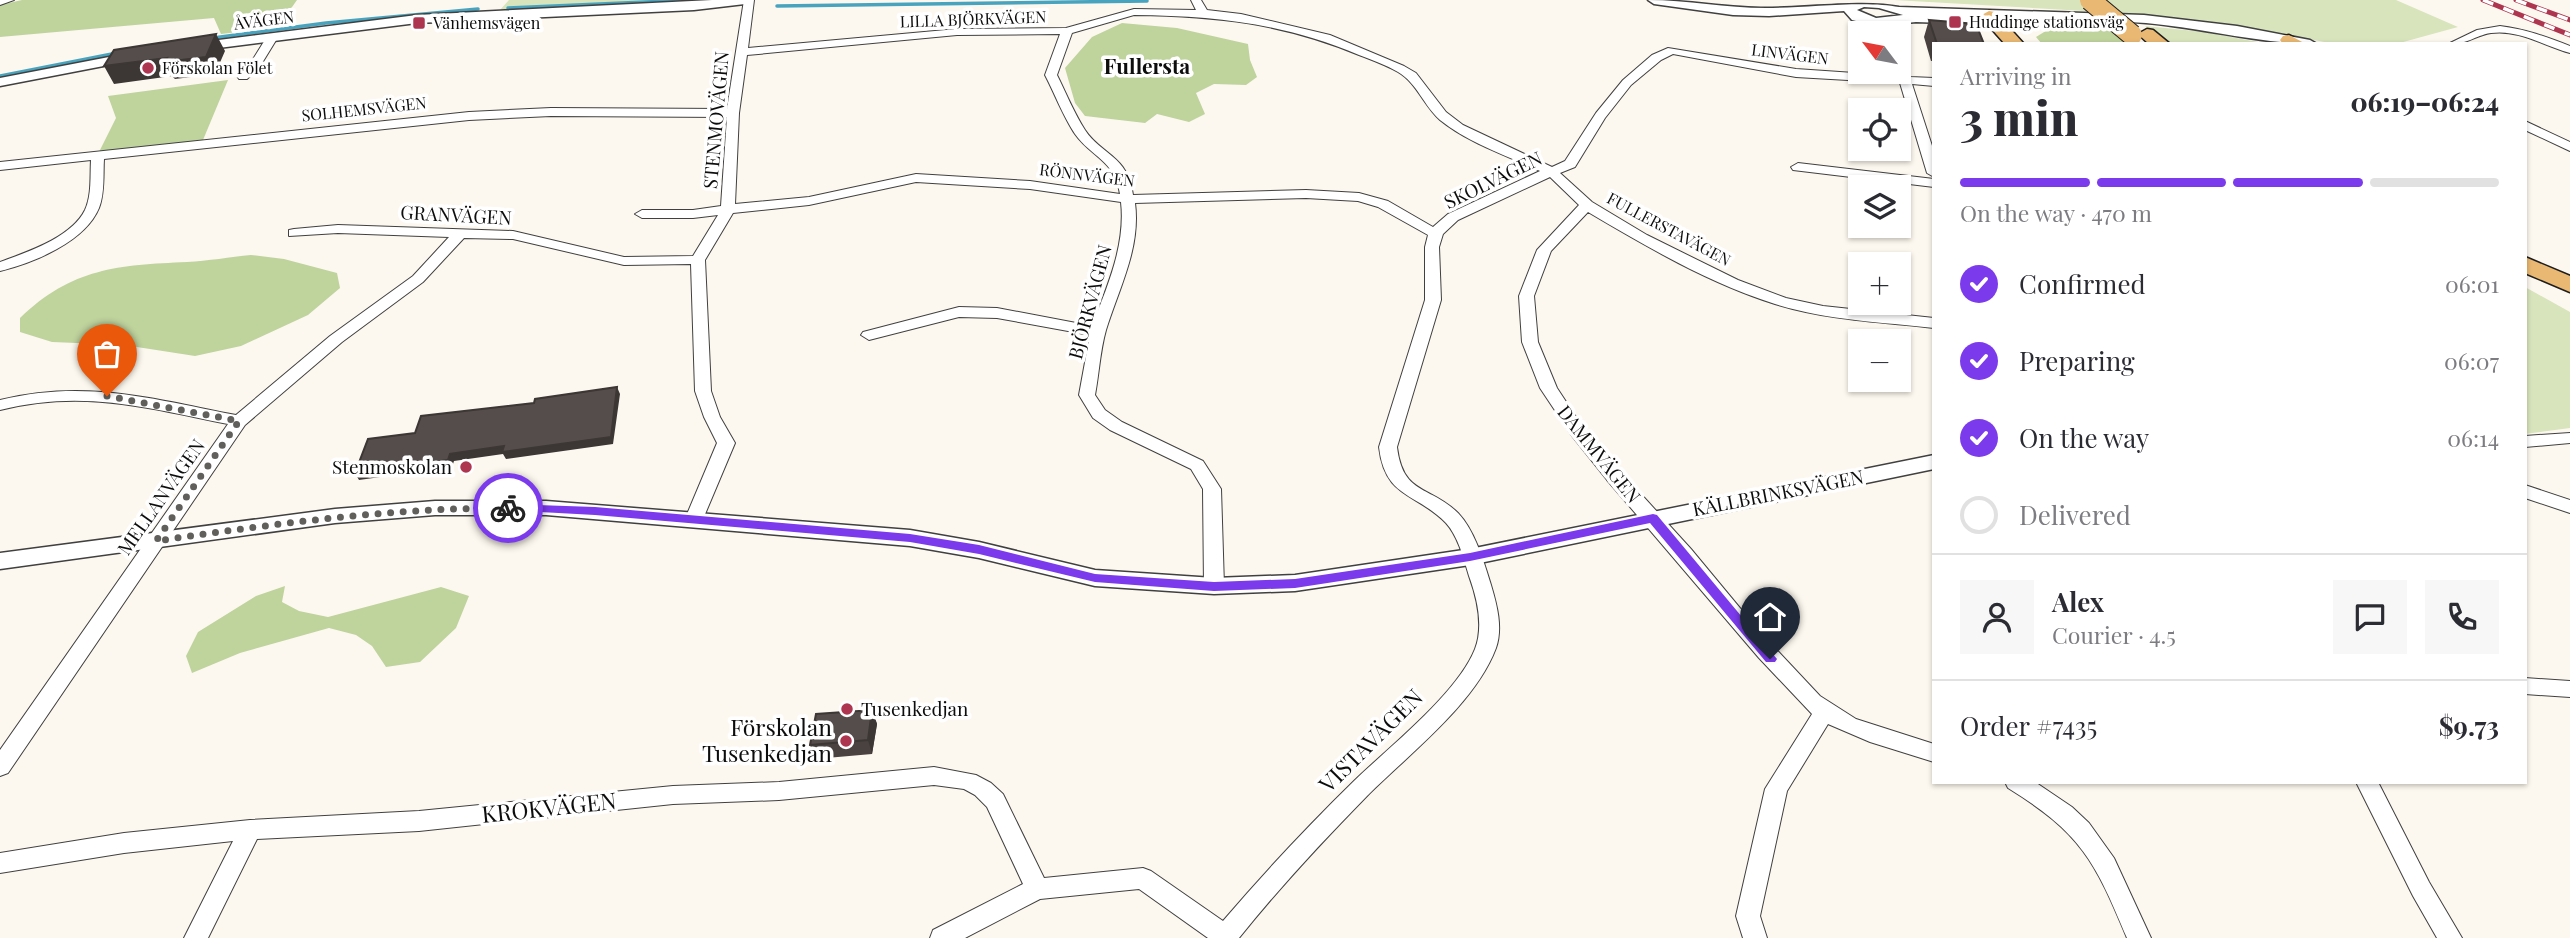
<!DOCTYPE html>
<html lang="en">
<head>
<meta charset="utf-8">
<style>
  :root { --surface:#fff; --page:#f7f7f7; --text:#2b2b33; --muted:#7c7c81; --line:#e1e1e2; --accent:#7c3aed }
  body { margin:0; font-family:"Playfair Display",serif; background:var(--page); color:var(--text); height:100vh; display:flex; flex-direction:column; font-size:26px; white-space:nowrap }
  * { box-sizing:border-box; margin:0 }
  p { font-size:23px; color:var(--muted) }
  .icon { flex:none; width:38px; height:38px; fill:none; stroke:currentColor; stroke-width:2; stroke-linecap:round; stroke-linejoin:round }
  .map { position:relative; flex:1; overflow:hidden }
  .sheet { position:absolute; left:1932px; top:42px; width:595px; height:742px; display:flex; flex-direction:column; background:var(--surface); border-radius:0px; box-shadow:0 2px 5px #0004 }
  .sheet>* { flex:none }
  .needle { width:46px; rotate:302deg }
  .controls { position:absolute; left:1848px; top:21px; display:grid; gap:14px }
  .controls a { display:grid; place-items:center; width:63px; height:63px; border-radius:0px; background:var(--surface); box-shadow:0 2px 5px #0004; font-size:35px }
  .pin { position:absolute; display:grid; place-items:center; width:60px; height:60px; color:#fff; margin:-72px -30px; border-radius:50% 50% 50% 0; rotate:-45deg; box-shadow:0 0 7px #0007 }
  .pin .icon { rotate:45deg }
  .courier { position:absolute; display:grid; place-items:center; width:70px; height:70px; margin:-35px; border:5px solid #7c3aed; border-radius:50%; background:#fff; color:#222; box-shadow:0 2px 9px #0007 }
  .head em { font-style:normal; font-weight:800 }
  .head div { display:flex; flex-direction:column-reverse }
  .head { display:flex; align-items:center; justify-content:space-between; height:119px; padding:0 28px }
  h1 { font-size:46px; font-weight:800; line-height:52px }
  .bar { display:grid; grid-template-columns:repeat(4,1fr); gap:10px 7px; align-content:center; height:84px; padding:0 28px }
  .bar i { height:9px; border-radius:5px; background:var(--line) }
  .bar .current { background:var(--accent) }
  .bar p { grid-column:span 4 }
  .line { display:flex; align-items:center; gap:18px; padding:0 28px; border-top:2px solid var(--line) }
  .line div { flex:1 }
  .round { display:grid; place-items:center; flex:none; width:74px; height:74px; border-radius:0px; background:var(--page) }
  ol { padding:0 28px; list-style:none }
  li { display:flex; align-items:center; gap:21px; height:77px }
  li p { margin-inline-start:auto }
  li .icon { padding:7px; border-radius:50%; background:var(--accent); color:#fff; stroke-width:4 }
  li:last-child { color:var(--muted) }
  li i { width:38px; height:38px; border:4px solid var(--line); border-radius:50% }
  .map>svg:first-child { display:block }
  .green { fill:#d8e4bc }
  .forest { fill:#bfd39d }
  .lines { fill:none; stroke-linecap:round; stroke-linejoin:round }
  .stream { stroke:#48a4be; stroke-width:3.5 }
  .minor-casing { stroke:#404040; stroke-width:2 }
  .tertiary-casing { stroke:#404040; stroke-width:3 }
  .primary-casing { stroke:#1e1e1e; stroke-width:3 }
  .minor { fill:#fff; fill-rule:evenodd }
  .tertiary { fill:#fff; fill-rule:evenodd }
  .primary { fill:#e9b873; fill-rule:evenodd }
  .rail-casing { stroke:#ae3550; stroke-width:5 }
  .rail { stroke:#fff; stroke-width:3.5; stroke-dasharray:11; stroke-linecap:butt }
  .primary-bridge-casing { stroke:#1e1e1e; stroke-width:22; stroke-linecap:butt }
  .primary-bridge { stroke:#e9b873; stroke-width:20 }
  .wall { fill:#494240 }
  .shaded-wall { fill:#3c3634 }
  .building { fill:#554d4b; stroke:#3c3634; stroke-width:2 }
  .route { fill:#7c3aed }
  .done { stroke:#615f5c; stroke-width:7; stroke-dasharray:0 12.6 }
  .poi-dot { fill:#ae3550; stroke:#fff; stroke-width:2.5 }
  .labels { text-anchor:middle; stroke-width:7; stroke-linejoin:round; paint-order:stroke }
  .far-street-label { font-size:16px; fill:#0d0d0d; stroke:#fff }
  .far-poi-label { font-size:16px; fill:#0d0d0d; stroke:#fff; text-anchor:start }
  .street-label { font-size:19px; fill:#0d0d0d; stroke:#fff }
  .poi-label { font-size:19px; fill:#0d0d0d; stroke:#fff; text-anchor:end }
  .far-district-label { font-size:21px; font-weight:bold; fill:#0d0d0d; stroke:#fff }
  .near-poi-label { font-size:23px; fill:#0d0d0d; stroke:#fff; text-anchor:end }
  .near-street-label { font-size:23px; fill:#0d0d0d; stroke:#fff }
</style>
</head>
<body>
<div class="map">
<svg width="2570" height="938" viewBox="0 0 2570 938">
  <rect width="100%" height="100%" fill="#fdf8ef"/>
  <g class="green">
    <polygon points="509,0 698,0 499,11"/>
    <polygon points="1894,0 2396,0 2458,27 2396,44 2335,44 2230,24 2137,14"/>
    <polygon points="2145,26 2205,32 2268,44 2171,44"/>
    <polygon points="2525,287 2570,312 2570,428 2525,434"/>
  </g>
  <g class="forest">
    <polygon points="22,0 297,0 278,27 221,34 214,18 0,37 0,5"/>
    <polygon points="1122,23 1177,28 1248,44 1250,60 1257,77 1246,85 1214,84 1196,93 1205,114 1189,122 1157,114 1145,123 1085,116 1075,103 1065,68 1092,37"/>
    <polygon points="2110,26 2131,44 2042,44 2036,37 2049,29"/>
    <polygon points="228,80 203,140 99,152 116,118 108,96"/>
    <path d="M251,255L284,259L337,273L340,288L308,315L241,346L195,356L124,345L52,342L20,332V318C72,268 118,265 187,262C208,261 230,257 251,255Z"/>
    <polygon points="285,586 282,602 299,611 328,617 441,587 469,596 456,628 420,662 386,667 372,646 356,635 329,628 240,653 192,673 186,656 198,632 256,596"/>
  </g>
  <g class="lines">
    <g class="stream">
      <polyline points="777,6 1147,1"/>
      <polyline points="508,8 691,0"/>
      <polyline points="213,38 326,23 478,9"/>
      <polyline points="0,76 117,53"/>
    </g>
    <g class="minor-casing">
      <g id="minor">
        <polygon points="0,0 14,0 0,5"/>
        <path d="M744,0H754L748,48L957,29L1066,28L1134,9L1196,10L1191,0H1201L1207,10L1241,14L1330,35L1404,66L1416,73L1446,112L1463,125L1552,167L1565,161L1596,113L1623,80L1652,55L1668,48L1796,69L1898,76L1899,59L1905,62L1910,77L1934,78V86L1912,84L1934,152V177L1927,173L1900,83L1796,77L1673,54L1661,60L1631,85L1605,118L1575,167L1560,173L1592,202L1647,235L1738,280L1786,298L1823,306L1934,318V328C1881,322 1826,320 1775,304C1709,283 1647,247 1588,212L1551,251L1534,296L1538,342L1557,388L1584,429L1620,471L1691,549L1759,631L1820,696L1856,719L1934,744V762L1870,742L1828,724L1787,791L1760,916L1767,938H1743L1736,916L1765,789L1812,714L1759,658L1607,480L1572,436L1540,388L1522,342L1519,296L1537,250L1579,205L1550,177L1458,220L1443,234L1439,247L1441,300L1397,447C1403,496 1430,485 1458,513C1475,531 1484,562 1491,585C1497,605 1503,628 1496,648C1475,704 1409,754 1367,796C1323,841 1279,888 1239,938H1208L1139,889L1040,899L965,938H930L933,930L1023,884L987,807L975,795L964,789L934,785L779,800L673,804L419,831L257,839L208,938H184L233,841L124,853L0,873V853L124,833L250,820L419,811L673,786L779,782L934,767L976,775L991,783L1003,794L1044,878L1143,868L1151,871L1223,921C1264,873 1308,826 1354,781C1389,747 1457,694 1475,649C1484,626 1477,598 1469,576C1464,559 1458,536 1446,523C1416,492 1385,499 1379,447L1425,300V247L1428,235L1378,207L1358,201L1306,198L1135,203C1141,248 1119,288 1106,330C1100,351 1099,374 1095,395L1105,410L1122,422L1203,461L1221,489L1224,586L1221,591H1207L1204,586L1203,489L1191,469L1110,430L1093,418L1079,395L1090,335L997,318L959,317L869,340L861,335L863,332L959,307L997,308L1092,326C1107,287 1126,245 1121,202L1030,189L916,182L809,205L733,213L705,260L711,391L720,417L735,443L703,519L700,523H688L685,519L717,443L704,417L695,391L691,264L624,265L513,239L464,238L423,282L342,342L245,425L8,773L0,776V750L228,424C146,408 84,389 0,410V400C86,379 152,399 236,415L330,336L413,276L449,237L338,233L289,236V230L294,229L338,225L513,231L624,257L693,256L718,215L693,218H642L635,214L642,210H693L721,206L727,117L551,116L469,120L104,159C103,174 105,193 99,208C85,242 33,263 0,271V262C27,252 71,238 85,210C92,195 90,176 91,160L0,170V162L469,112L551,108L727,109ZM1134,15C1216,16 1282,23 1359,55C1372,60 1386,65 1398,72C1417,83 1424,106 1440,120C1468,143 1508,156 1540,171L1448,214L1433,227L1388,201L1359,193L1306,190L1133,195C1128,155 1101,155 1085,130C1074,113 1066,93 1057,75L1072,33ZM1060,34L1045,75C1055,94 1063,116 1075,134C1091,157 1115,160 1120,194L1030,181L916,174L809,197L735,204L739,113L747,55L957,35Z"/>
        <polygon points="1864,17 1868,18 1887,33 1875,33 1858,20"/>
        <path d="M2500,26C2525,29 2547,37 2570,46V53C2544,46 2519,29 2491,33C2473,36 2470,44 2448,44L2477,30Z"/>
        <polygon points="268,35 278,37 259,68 247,79 239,79 237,76 250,64"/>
        <polygon points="2525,121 2570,142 2570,151 2525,130"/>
        <polygon points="1798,163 1934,179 1934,187 1793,170 1791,167"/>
        <polygon points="2570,433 2570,443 2525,447 2525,436"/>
        <polygon points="2525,485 2570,500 2570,513 2525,498"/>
        <polygon points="2525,678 2570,681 2570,697 2525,694"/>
        <path d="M2005,782H2035L2072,807L2089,823L2114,858L2151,938H2127C2095,861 2081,833 2008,788Z"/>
        <polygon points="2356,782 2378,782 2429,882 2462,938 2437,938 2413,896"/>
      </g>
    </g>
    <g class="tertiary-casing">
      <g id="tertiary">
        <polygon points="712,0 751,0 745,4 694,10 417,23 195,51 188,47 195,43 417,15"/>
        <path d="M1648,0C1687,0 1726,8 1766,8C1803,8 1866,0 1899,7L2144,15L2237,26L2310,40L2317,44C2260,44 2203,28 2146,23C2094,19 2041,21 1989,20L1972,24L1916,22L1876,26L1852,20L1844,11L1769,16L1733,15L1654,4ZM1864,7L1879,8L1903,15L1876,18L1857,10Z"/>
        <polygon points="135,52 142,56 140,59 0,86 0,78"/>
        <polygon points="1934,455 1934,469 1470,565 1295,591 1214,594 1095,586 979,558 910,546 546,515 435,515 335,523 0,569 0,553 335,509 435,501 546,501 910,530 979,542 1095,570 1214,578 1295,575 1470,549"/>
      </g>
    </g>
    <g class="primary-casing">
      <g id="primary">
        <polygon points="1989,11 1995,12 2024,44 2005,44 1980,16"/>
        <polygon points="2147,29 2153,30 2170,44 2149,44 2138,34"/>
        <polygon points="2289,35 2306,44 2283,44 2280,40 2283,36"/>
        <polygon points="2525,257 2570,276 2570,292 2525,273"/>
      </g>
    </g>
    <use href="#minor" class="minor"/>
    <use href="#tertiary" class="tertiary"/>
    <use href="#primary" class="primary"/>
    <g class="rail-casing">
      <g id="rail">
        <polyline points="2483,0 2570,35"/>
        <polyline points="2516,0 2570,20"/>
      </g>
    </g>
    <use href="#rail" class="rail"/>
    <g class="primary-bridge-casing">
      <polyline id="primary-bridge" points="2090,0 2132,35"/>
    </g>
    <use href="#primary-bridge" class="primary-bridge"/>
  </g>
  <g class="wall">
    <polygon points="1929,20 1984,44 1934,44 1934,61 1931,61 1924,37"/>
    <polygon points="872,710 877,724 872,754 815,759 810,745"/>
  </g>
  <g class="shaded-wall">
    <polygon points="216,34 225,51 215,74 175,79 172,76 114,84 104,66"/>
    <polygon points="617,387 620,394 613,444 506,459 503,454 454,461 452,467 359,480 355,473 450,454"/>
    <polygon points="872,710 877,724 872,754 868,740"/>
  </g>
  <g class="building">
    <polygon points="1929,20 1976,24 1984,44 1937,44"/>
    <polygon points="216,34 206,57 165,62 167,58 104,66 114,50"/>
    <polygon points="617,387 611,437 502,452 504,446 450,454 448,460 355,473 368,439 415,433 421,416 534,403 535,399"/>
    <polygon points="872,710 868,740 810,745 816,714"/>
  </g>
  <polygon class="route" points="508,504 595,507 910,534 979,545 1095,574 1214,582 1295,579 1470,553 1653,514 1657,515 1777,659 1775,662 1766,662 1650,523 1470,561 1295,588 1214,591 1095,582 979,554 910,542 595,515 504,510 504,505"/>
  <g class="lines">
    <path class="done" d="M107,396L239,421L156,541C274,524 389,508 508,508"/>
  </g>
  <g class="poi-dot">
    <rect x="1948" y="15" width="14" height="14" rx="3.5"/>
    <rect x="412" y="16" width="14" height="14" rx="3.5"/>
    <circle cx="148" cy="68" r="7"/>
    <circle cx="466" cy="467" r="7"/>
    <circle cx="847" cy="709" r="7"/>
    <circle cx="846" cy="741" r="7"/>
  </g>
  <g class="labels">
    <g class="far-street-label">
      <text transform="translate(973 19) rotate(-2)" y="6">LILLA BJÖRKVÄGEN</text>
      <text transform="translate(264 20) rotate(-7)" y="6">ÅVÄGEN</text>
      <text transform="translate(1790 54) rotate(7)" y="6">LINVÄGEN</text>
      <text transform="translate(364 109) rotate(-6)" y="6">SOLHEMSVÄGEN</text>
      <text transform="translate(1087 175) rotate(7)" y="6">RÖNNVÄGEN</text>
      <text transform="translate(1669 229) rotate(28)" y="6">FULLERSTAVÄGEN</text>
    </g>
    <g class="far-poi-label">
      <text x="1969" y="28">Huddinge stationsväg</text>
      <text x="433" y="29">Vänhemsvägen</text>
      <text x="162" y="74">Förskolan Fölet</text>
    </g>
    <g class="street-label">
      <text transform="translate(716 120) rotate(-85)" y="7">STENMOVÄGEN</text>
      <text transform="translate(1493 180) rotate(-26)" y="7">SKOLVÄGEN</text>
      <text transform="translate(456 215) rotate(3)" y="7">GRANVÄGEN</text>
      <text transform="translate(1090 302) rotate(-75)" y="7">BJÖRKVÄGEN</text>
      <text transform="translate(1599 454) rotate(51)" y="7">DAMMVÄGEN</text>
      <text transform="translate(1778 493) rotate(-11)" y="7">KÄLLBRINKSVÄGEN</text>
      <text transform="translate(161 497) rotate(-55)" y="7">MELLANVÄGEN</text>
    </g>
    <g class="poi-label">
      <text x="452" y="474">Stenmoskolan</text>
      <text x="861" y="716" text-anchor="start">Tusenkedjan</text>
    </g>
    <g class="far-district-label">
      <text x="1147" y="74">Fullersta</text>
    </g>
    <g class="near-poi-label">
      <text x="832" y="736">Förskolan<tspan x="832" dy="26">Tusenkedjan</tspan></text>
    </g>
    <g class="near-street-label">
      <text transform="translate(1371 741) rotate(-45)" y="8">VISTAVÄGEN</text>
      <text transform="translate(549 808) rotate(-6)" y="8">KROKVÄGEN</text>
    </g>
  </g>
</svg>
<div class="controls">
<a><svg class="needle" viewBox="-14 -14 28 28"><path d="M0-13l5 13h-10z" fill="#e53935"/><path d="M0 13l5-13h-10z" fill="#7c7c81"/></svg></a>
<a><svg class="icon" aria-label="locate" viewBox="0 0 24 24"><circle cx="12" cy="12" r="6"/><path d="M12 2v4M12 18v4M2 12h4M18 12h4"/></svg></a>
<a><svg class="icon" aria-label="layers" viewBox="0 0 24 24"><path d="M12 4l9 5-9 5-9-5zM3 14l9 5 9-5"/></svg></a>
<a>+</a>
<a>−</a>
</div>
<div class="pin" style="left:107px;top:396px;background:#ea580c"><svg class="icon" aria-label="bag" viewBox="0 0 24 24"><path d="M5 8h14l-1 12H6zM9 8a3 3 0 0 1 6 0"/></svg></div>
<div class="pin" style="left:1770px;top:659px;background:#1f2937"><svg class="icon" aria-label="home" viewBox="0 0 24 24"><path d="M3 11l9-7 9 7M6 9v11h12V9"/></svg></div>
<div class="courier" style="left:508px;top:508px"><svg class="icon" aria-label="bike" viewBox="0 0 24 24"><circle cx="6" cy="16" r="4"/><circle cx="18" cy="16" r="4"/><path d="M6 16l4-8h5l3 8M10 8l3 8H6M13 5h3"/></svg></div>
<section class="sheet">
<div class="head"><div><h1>3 min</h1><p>Arriving in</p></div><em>06:19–06:24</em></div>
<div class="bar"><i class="current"></i><i class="current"></i><i class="current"></i><i></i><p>On the way · 470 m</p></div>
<ol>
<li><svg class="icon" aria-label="check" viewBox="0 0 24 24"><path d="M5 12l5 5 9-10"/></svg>Confirmed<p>06:01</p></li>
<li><svg class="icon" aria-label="check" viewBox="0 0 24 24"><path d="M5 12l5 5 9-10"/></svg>Preparing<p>06:07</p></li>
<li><svg class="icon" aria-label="check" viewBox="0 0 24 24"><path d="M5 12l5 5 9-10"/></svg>On the way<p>06:14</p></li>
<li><i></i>Delivered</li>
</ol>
<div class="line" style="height:126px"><a class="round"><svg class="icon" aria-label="person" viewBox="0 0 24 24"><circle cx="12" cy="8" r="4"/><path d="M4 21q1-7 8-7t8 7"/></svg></a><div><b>Alex</b><p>Courier · 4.5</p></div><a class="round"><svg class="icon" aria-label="chat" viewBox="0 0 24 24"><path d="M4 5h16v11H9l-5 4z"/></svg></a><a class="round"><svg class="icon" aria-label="phone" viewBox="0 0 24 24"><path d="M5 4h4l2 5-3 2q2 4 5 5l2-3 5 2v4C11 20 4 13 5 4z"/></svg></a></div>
<div class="line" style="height:91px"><div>Order #7435</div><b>$9.73</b></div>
</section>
</div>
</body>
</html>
